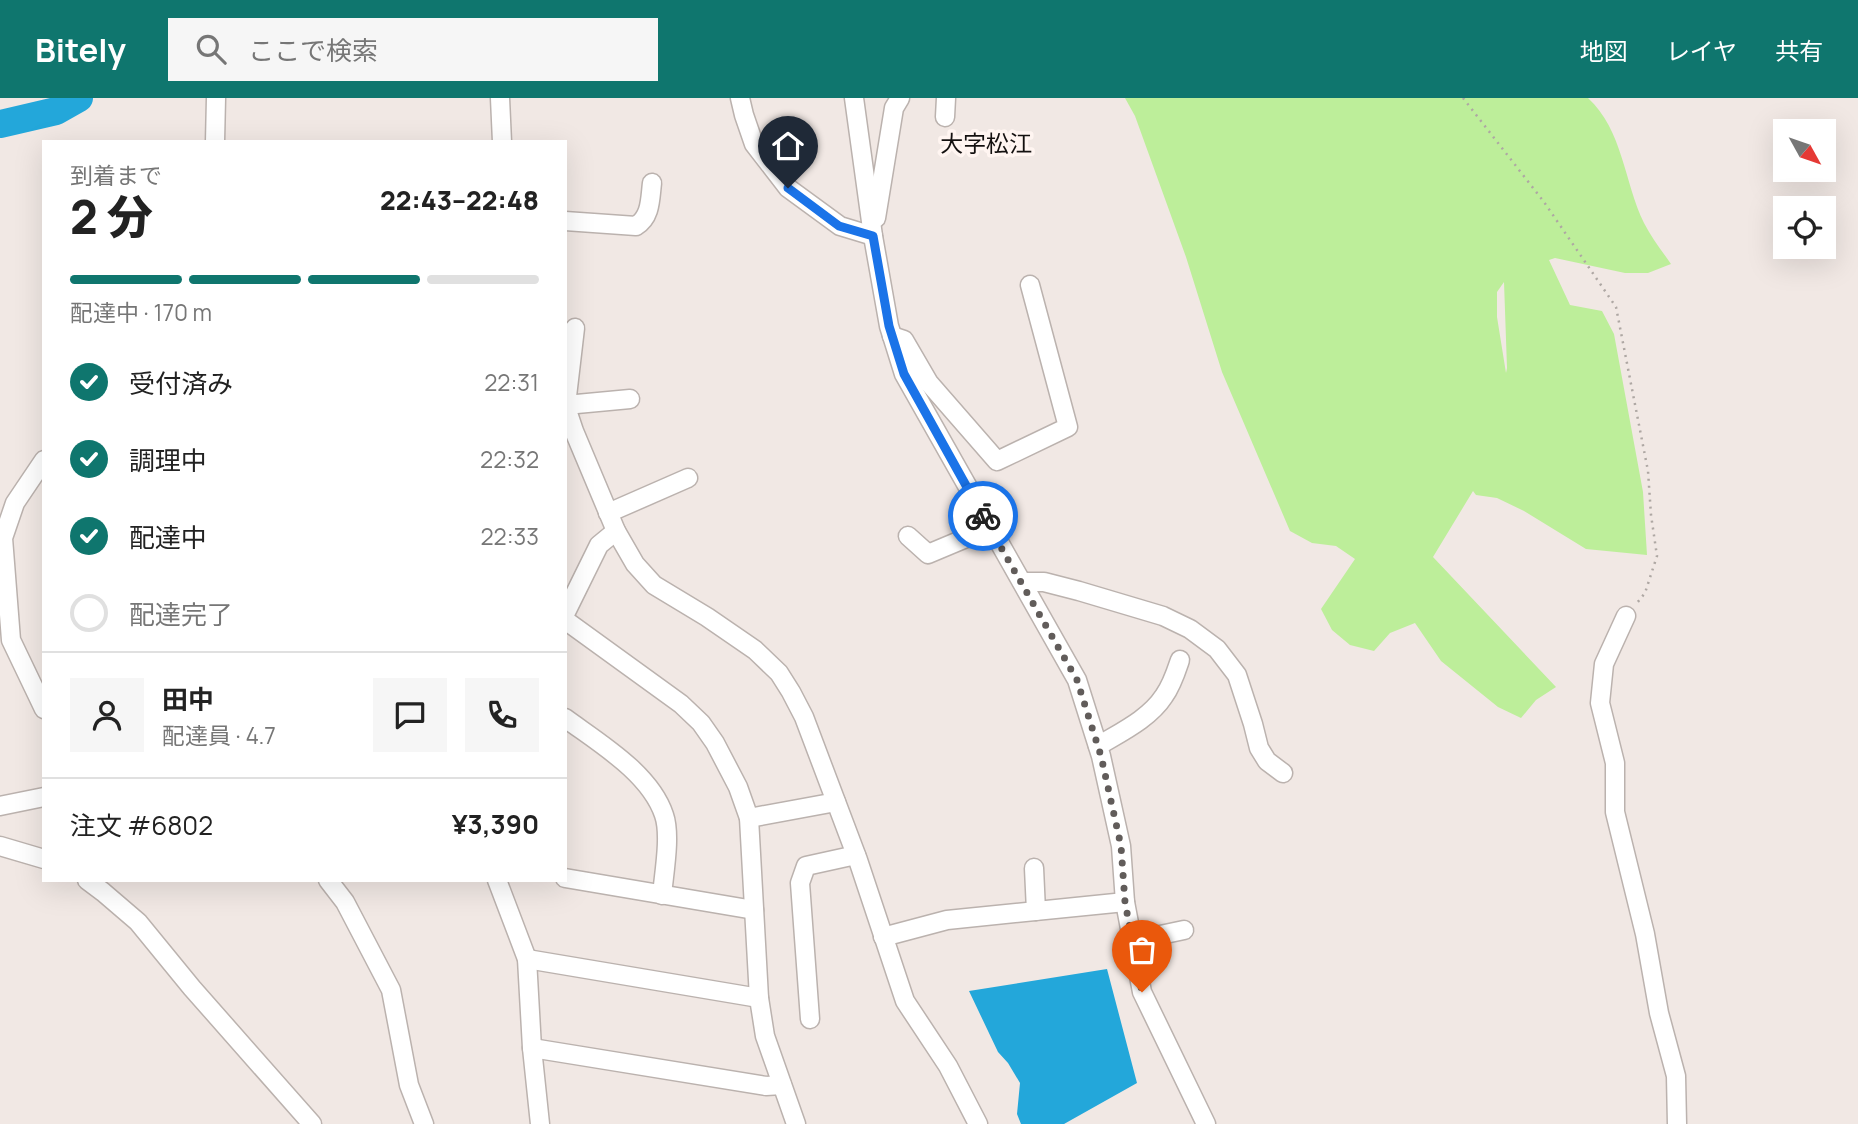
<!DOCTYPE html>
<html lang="ja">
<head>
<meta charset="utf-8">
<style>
  :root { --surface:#fff; --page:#f6f6f6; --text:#222; --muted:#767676; --line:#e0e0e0; --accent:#0f766e }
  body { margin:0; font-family:Manrope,"Noto Sans JP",sans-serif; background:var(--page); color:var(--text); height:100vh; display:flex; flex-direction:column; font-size:26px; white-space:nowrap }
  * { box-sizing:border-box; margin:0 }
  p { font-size:23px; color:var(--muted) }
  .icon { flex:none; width:38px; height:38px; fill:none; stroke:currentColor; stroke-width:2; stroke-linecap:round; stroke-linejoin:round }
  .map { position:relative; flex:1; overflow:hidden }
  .drawer { position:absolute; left:42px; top:42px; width:525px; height:742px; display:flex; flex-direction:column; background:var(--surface); border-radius:0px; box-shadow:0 7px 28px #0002 }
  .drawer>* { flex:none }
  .needle { width:46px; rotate:130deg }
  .controls { position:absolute; left:1773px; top:21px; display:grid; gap:14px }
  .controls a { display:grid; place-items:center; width:63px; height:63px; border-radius:0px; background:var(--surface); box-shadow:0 7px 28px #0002; font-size:35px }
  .pin { position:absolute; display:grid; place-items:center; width:60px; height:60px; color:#fff; margin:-72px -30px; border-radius:50% 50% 50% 0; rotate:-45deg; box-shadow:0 0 7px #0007 }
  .pin .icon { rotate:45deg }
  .courier { position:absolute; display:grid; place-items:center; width:70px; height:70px; margin:-35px; border:5px solid #1a73e8; border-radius:50%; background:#fff; color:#222; box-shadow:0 2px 9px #0007 }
  .headline em { font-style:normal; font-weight:800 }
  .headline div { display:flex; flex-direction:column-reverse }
  .headline { display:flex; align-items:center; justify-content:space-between; height:119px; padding:0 28px }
  h1 { font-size:46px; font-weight:800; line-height:52px }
  .bar { display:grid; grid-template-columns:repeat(4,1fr); gap:10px 7px; align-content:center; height:84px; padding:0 28px }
  .bar i { height:9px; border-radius:5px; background:var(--line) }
  .bar .on { background:var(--accent) }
  .bar p { grid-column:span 4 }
  .line { display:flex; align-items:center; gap:18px; padding:0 28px; border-top:2px solid var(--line) }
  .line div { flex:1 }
  .round { display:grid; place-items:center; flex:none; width:74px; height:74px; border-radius:0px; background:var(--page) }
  ol { padding:0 28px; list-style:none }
  li { display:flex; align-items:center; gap:21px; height:77px }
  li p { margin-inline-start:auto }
  li .icon { padding:7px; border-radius:50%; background:var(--accent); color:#fff; stroke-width:4 }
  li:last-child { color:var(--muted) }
  li i { width:38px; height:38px; border:4px solid var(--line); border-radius:50% }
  header { display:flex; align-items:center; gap:42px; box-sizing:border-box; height:98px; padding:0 35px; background:var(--accent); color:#fff }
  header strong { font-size:33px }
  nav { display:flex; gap:38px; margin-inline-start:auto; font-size:24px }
  .search { width:490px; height:63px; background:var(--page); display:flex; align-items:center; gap:18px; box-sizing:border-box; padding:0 24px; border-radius:0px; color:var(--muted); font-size:26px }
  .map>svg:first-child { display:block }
  .green { fill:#bdee9a; fill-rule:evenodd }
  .water { fill:#23a7da }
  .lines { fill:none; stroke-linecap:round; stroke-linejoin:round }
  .river { stroke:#23a7da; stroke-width:28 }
  .minor-casing { stroke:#bbb2ae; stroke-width:21 }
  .path { stroke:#aea7a3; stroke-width:2.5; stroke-dasharray:2 5; stroke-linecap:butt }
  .minor { stroke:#fff; stroke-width:18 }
  .done { stroke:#615c5a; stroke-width:7; stroke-dasharray:0 12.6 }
  .route { stroke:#1a73e8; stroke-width:9 }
  .labels { text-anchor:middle; stroke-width:7; stroke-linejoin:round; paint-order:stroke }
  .quarter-label { font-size:23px; fill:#13100f; stroke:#fff5f1 }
</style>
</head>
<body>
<header>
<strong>Bitely</strong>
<div class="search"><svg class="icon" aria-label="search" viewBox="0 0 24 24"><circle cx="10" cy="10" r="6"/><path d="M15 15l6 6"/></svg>ここで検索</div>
<nav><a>地図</a><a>レイヤ</a><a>共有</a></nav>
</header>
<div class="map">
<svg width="1858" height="1026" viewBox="0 0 1858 1026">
  <rect width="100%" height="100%" fill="#f1e8e4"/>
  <path class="green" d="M1125,0H1588C1623,32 1624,84 1644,125C1651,139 1662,153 1671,166L1648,175H1625L1555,160L1549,162L1570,207L1602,213L1614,236L1643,394L1647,457L1586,451L1524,413L1497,400L1476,397L1473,393L1433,459L1556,589L1536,602L1521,620L1498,609L1441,563L1415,525L1390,535L1374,553L1350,547L1332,532L1321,511L1355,461L1336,448L1312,445L1290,433L1222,274L1186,159L1135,18ZM1504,184L1507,270L1506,275L1497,219V194Z"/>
  <polygon class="water" points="1107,871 1137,985 1064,1026 1021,1026 1017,1016 1020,985 1008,965 998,954 969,893"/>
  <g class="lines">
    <polyline class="river" points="0,26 56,13 79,0"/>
    <g class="minor-casing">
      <g id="minor">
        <polyline points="500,0 502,44"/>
        <polyline points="740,0 744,17 754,46 788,90 840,128 873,138"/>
        <polyline points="854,0 873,138 889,228 904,276 1077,582 1101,658 1121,748 1125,804 1142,894 1206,1026"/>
        <polyline points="945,19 946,0"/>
        <polyline points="215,44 216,0"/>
        <polyline points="876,120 894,10 900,0"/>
        <path d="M565,123L636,128C651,119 650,101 652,85"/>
        <polyline points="575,230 566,307 630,301"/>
        <polyline points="892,238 904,242 929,285 997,363 1068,329 1030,187"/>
        <polyline points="565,306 574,333 616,433 635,466 654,487 707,519 755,552 779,575 791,594 804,619 858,762 905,903 948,968 978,1026"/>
        <polyline points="44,362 15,405 3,440 11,542 44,611"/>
        <polyline points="608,415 688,380"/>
        <polyline points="908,438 928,456 990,430"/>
        <polyline points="1022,484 1044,484 1079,493 1163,518 1190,531 1217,551 1237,577 1253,626 1259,650 1267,663 1283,675"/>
        <polyline points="565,516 599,447 616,433"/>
        <polyline points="1626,518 1604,566 1600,605 1615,665 1615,714 1645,836 1659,915 1676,978 1677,1026"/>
        <polyline points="565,522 681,606 701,625 715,645 738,689 749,720 759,900 765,938 796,1026"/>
        <path d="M565,620C599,645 650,675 664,717C671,737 664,775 662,797"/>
        <path d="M1098,648C1121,634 1149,621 1164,598C1172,587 1176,574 1180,562"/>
        <polyline points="0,708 44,699"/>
        <polyline points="749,720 836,704"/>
        <polyline points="0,748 44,761"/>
        <polyline points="1034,770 1036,813"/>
        <polyline points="565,780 754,812"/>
        <polyline points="87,782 103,794 138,824 192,890 312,1026"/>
        <polyline points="328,782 345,804 391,892 409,987 424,1026"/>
        <polyline points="497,782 527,861 532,950 540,1026"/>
        <polyline points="883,839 947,822 1125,804"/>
        <polyline points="1132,843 1184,832"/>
        <polyline points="527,861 759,900"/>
        <polyline points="810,921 800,785 806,768 856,757"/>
        <polyline points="532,950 766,988 782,987"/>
      </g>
    </g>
    <polyline class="path" points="1463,0 1544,104 1616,209 1648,373 1651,417 1657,458 1645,495 1637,505"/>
    <use href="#minor" class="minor"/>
  </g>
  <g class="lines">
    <polyline class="done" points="983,418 1077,582 1101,658 1121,748 1125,804 1142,894"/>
    <polyline class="route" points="788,90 839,128 873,138 889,228 904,276 983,418"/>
  </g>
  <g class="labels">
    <g class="quarter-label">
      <text x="986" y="54">大字松江</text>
    </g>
  </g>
</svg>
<div class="controls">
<a><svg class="needle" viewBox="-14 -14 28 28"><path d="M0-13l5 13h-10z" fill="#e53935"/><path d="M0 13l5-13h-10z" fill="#767676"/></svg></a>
<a><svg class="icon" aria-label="locate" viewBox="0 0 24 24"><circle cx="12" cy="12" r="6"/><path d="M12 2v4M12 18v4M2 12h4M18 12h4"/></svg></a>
</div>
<div class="pin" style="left:1142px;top:894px;background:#ea580c"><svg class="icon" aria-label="bag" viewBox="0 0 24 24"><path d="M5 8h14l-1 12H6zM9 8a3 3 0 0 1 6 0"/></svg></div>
<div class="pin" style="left:788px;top:90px;background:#1f2937"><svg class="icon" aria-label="home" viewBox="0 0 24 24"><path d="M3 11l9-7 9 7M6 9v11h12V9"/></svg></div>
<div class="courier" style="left:983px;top:418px"><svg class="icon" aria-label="bike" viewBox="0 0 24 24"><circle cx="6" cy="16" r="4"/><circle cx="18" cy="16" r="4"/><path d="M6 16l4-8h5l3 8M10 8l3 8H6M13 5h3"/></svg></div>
<section class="drawer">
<div class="headline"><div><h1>2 分</h1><p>到着まで</p></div><em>22:43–22:48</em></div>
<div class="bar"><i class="on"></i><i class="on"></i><i class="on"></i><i></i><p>配達中 · 170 m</p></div>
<ol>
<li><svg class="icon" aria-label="check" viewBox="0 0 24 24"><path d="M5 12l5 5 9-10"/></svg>受付済み<p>22:31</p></li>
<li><svg class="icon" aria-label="check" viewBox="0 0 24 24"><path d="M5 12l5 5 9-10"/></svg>調理中<p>22:32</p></li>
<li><svg class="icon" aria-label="check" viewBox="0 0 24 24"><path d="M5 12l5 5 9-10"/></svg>配達中<p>22:33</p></li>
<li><i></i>配達完了</li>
</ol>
<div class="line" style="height:126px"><a class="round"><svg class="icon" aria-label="person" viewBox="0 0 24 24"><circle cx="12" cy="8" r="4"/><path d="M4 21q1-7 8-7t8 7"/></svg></a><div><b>田中</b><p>配達員 · 4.7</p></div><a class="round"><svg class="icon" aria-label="chat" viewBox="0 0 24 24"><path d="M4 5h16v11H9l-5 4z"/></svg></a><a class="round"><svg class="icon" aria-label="phone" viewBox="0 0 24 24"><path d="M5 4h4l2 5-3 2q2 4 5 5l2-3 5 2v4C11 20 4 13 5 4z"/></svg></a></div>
<div class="line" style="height:91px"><div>注文 #6802</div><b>¥3,390</b></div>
</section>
</div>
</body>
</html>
